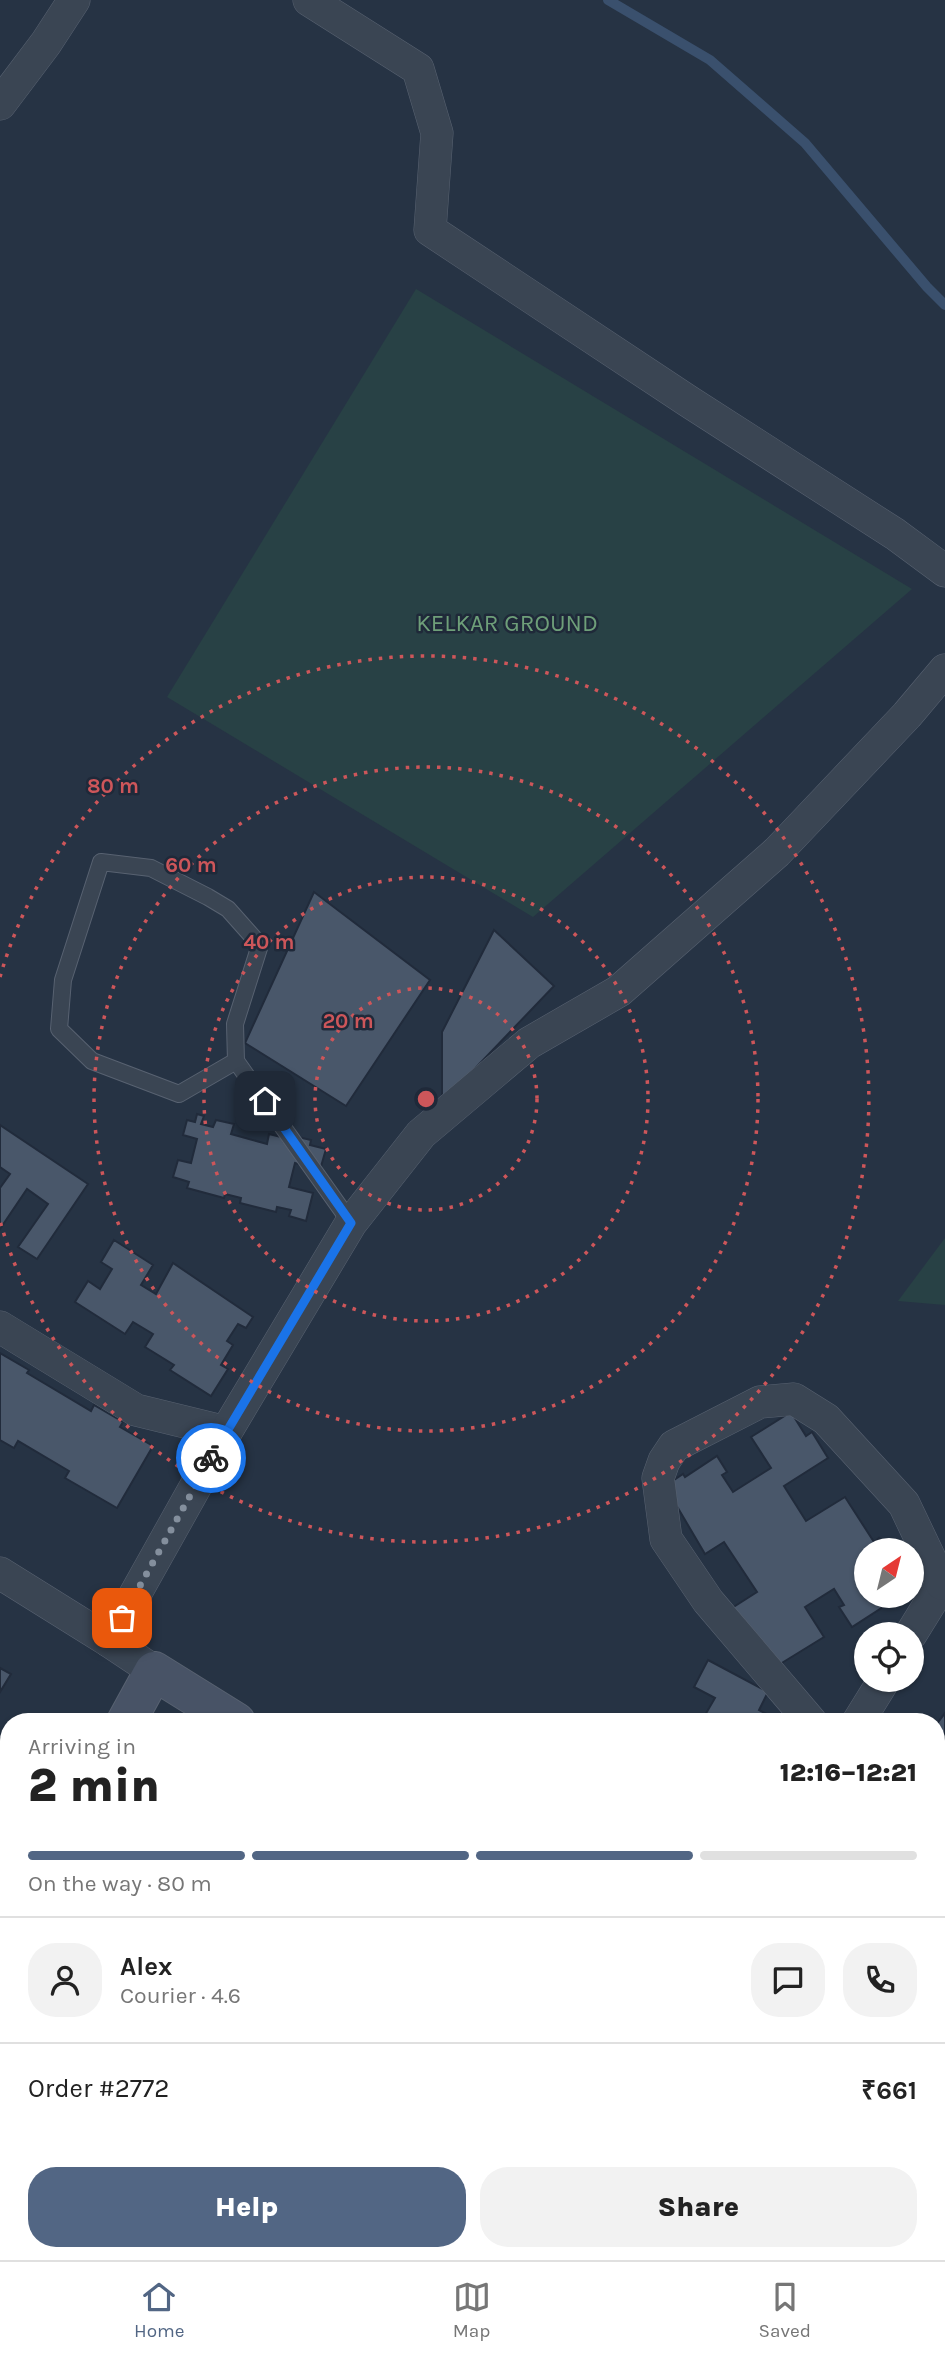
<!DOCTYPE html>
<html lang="en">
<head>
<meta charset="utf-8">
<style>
  :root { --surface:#fff; --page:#f2f2f2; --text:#222; --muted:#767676; --line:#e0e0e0; --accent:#526684 }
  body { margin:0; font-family:Karla,sans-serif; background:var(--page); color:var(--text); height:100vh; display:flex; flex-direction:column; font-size:26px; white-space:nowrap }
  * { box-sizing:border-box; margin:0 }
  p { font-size:23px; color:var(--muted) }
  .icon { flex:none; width:38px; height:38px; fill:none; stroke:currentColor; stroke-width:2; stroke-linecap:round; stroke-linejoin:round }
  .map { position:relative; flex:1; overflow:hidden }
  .drawer { position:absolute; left:0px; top:1713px; width:945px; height:548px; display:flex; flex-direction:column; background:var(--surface); border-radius:28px 28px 0 0; box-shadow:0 2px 5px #0004 }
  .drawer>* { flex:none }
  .needle { width:46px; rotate:35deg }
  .tools { position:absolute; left:854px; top:1538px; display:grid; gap:14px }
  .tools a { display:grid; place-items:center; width:70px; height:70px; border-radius:50%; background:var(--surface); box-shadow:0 2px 5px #0004; font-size:35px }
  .pin { position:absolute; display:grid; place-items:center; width:60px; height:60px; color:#fff; margin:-30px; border-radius:14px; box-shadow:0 4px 10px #0006 }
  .courier { position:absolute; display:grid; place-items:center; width:70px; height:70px; margin:-35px; border:5px solid #1a73e8; border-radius:50%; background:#fff; color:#222; box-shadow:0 2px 9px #0007 }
  .overview em { font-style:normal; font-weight:800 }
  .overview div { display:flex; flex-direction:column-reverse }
  .overview { display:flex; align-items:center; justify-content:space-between; height:119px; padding:0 28px }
  h1 { font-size:46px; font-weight:800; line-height:52px }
  .bar { display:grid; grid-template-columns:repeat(4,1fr); gap:10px 7px; align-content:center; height:84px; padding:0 28px }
  .bar i { height:9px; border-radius:5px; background:var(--line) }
  .bar .on { background:var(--accent) }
  .bar p { grid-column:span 4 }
  .line { display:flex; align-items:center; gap:18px; padding:0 28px; border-top:2px solid var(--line) }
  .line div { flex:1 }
  .round { display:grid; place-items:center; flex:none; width:74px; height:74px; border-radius:28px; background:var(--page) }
  .cta { display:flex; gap:14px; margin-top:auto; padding:14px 28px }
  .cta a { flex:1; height:80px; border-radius:28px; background:var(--accent); color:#fff; font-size:28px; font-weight:800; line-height:80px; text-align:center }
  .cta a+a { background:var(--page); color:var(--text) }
  .menu { display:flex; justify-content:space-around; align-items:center; height:98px; border-top:2px solid var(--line); background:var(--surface); font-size:19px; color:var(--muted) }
  .menu a { display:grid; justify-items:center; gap:4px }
  .menu .on { color:var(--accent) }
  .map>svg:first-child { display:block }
  .green { fill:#284145 }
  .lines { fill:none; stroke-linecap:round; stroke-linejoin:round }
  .stream { stroke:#3a506d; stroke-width:10 }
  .building { fill:#49576a; stroke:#212b3b; stroke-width:2 }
  .lane-casing { stroke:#586271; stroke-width:18 }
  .street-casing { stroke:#586271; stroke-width:33 }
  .secondary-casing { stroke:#586271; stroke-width:40 }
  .lane { stroke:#3a4553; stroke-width:16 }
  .street { stroke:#3a4553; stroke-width:32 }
  .secondary { stroke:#485366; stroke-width:38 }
  .done { stroke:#848f9d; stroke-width:7; stroke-dasharray:0 12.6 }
  .route { stroke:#1a73e8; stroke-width:9 }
  .ring { fill:none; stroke:#cd565a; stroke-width:3.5; stroke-dasharray:3.5 7 }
  .labels { text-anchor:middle; stroke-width:5; stroke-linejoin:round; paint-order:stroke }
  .park-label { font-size:24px; fill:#6e9f79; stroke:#1f2939 }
  .centre { fill:#cd565a; stroke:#1f2939; stroke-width:3.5 }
  .ring-label { font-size:21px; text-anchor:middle; font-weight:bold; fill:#cd565a; stroke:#1f2939; stroke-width:5; stroke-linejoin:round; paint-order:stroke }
</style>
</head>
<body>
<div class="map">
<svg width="945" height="2260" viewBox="0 0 945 2260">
  <rect width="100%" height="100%" fill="#263344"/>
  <g class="green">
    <polygon points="416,289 912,589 533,917 167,697"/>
    <polygon points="945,1238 945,1305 898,1301"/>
  </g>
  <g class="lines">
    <polyline class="stream" points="608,0 710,60 805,143 927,287 945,305"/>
  </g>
  <g class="building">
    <polygon points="314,892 430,980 346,1106 245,1043"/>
    <polygon points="494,930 554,986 442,1103 442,1032"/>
    <polygon points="197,1114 204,1116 201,1124 213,1127 216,1120 234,1124 231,1134 267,1144 269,1134 285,1138 284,1142 296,1146 298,1137 311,1140 310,1145 326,1149 320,1170 295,1163 289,1187 313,1193 306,1221 289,1216 291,1210 277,1207 276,1212 240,1203 241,1198 225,1194 224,1198 187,1188 189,1182 173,1177 178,1160 191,1163 197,1139 183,1135 187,1120 195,1122"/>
    <polygon points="0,1125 88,1184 37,1259 18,1247 48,1204 27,1189 0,1229 0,1188 10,1174 0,1167"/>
    <polygon points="114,1240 153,1265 141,1285 156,1294 173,1263 253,1317 246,1328 238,1324 227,1341 233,1345 221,1365 228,1369 211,1396 170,1370 174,1365 145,1347 153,1334 133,1322 125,1334 75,1302 88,1281 100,1289 112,1269 101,1262"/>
    <polygon points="0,1353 29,1370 27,1373 91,1411 94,1405 123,1422 120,1427 153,1446 117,1508 65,1478 69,1471 18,1441 14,1448 0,1440"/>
    <polygon points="791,1412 806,1436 812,1432 828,1458 784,1486 806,1521 845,1497 874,1542 879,1538 887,1550 866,1550 866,1596 900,1596 852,1627 839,1607 844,1605 834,1589 805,1607 824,1637 772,1669 732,1608 757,1592 724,1542 705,1554 665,1486 683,1474 685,1477 717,1456 727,1472 722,1475 733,1492 771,1468 751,1437"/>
    <polygon points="708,1660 768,1692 759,1710 782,1722 701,1722 715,1698 694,1687"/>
    <polygon points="0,1668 11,1674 0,1692"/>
    <polygon points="945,1713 945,1837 936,1849 936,1725"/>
    <polygon points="945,2030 945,2062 942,2060 936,2072 936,2031 943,2034"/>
    <polygon points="0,2054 9,2058 9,2148 1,2164 9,2168 9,2222 0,2218"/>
    <polygon points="119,2252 171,2252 180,2260 128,2260"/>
    <polygon points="193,2252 226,2252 219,2260 186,2260"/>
    <polygon points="339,2252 409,2252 402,2260 332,2260"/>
    <polygon points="560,2252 592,2252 586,2260 570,2260"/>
    <polygon points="669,2252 707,2252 701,2260 663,2260"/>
  </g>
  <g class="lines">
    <g class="lane-casing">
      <g id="lane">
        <polyline points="236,1061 179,1094 92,1061 59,1029 63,980 101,862 151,868 208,897 228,909 260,945 235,1024 236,1061 351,1223"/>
        <polyline points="264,2260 271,2252"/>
      </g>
    </g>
    <g class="street-casing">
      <g id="street">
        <polyline points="309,0 418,69 437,133 430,230 688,401 895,534 945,571"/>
        <polyline points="0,104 46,43 74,0"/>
        <polyline points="0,1327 136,1410 226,1432"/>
        <polyline points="0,1573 109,1641"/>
        <polyline points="911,1634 945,1579"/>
        <polyline points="154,1671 109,1641 226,1432 351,1223 421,1134 529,1043 619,991 777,852 907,715 945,670"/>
        <polyline points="811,1722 708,1601 666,1539 658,1478 664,1461 674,1446 760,1402 794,1399 826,1419 904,1504 942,1584"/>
        <polyline points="858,1722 884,1680"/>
        <polyline points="936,1899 945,1886"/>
      </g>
    </g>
    <g class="secondary-casing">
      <g id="secondary">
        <polyline points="126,1722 154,1671 236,1722"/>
        <polyline points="0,1950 9,1934"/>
        <polyline points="936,2165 945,2171"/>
        <polyline points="936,2215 945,2221"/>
      </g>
    </g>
    <use href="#lane" class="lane"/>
    <use href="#street" class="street"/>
    <use href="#secondary" class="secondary"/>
  </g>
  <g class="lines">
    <polyline class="done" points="122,1618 211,1458"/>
    <polyline class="route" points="211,1458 351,1223 265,1101"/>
  </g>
  <g class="ring">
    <circle cx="426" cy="1099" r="111"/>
    <circle cx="426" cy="1099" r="222"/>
    <circle cx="426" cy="1099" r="332"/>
    <path d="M0 977A443 443 0 1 1 0 1221"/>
  </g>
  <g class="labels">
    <g class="park-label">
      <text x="507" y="631">KELKAR GROUND</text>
    </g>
  </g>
  <circle cx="426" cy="1099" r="10" class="centre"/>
  <g class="ring-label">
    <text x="113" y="793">80 m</text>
    <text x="191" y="872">60 m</text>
    <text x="269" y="949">40 m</text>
    <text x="348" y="1028">20 m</text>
  </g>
</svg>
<div class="tools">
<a><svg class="needle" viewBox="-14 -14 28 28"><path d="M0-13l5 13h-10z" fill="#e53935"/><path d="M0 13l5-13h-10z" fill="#767676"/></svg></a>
<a><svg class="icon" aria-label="locate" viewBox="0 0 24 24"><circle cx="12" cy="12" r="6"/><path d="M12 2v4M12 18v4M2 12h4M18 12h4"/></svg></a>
</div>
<div class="pin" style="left:122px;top:1618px;background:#ea580c"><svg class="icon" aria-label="bag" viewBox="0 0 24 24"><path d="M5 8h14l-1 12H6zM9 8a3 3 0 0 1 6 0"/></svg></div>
<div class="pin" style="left:265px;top:1101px;background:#1f2937"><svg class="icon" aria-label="home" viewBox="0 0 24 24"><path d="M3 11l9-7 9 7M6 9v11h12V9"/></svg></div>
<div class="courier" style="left:211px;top:1458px"><svg class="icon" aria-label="bike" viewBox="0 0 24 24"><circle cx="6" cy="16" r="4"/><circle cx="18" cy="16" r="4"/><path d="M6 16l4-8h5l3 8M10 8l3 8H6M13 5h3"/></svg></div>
<section class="drawer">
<div class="overview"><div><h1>2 min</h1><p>Arriving in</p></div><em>12:16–12:21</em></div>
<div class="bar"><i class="on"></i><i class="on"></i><i class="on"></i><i></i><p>On the way · 80 m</p></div>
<div class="line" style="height:126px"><a class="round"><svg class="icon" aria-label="person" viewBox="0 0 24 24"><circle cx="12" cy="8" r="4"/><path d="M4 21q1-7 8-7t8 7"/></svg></a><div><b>Alex</b><p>Courier · 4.6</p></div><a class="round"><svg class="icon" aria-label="chat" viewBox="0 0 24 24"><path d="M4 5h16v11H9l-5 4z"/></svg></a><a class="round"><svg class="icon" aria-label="phone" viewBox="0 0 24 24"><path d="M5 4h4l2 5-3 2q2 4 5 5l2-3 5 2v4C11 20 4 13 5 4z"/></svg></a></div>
<div class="line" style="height:91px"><div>Order #2772</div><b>₹661</b></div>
<div class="cta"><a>Help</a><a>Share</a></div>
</section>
</div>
<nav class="menu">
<a class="on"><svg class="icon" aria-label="home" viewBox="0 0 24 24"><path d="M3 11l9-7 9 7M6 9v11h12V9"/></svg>Home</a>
<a><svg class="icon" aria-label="map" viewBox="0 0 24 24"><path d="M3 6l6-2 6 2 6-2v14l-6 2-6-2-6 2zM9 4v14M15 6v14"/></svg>Map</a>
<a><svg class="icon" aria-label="saved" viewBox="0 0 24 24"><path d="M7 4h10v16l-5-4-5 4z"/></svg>Saved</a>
</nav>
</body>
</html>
